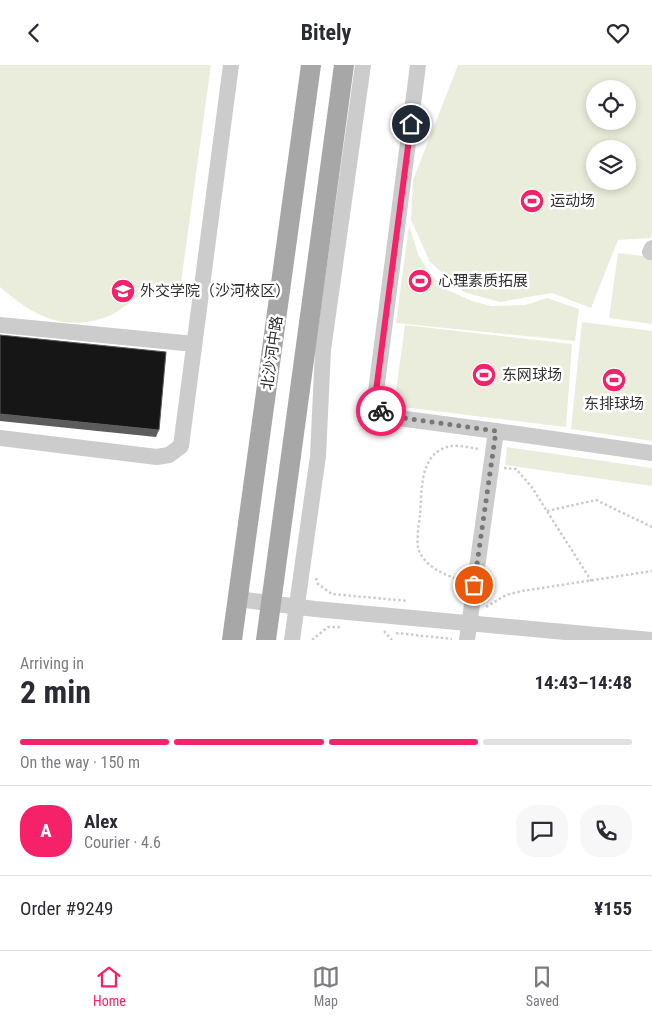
<!DOCTYPE html>
<html lang="en">
<head>
<meta charset="utf-8">
<style>
  :root { --surface:#fff; --page:#f7f7f7; --text:#2b2b33; --muted:#7c7c81; --line:#e1e1e2; --accent:#f52169 }
  body { margin:0; font-family:"Roboto Condensed","Noto Sans SC",sans-serif; background:var(--page); color:var(--text); height:100vh; display:flex; flex-direction:column; font-size:19px; white-space:nowrap }
  * { box-sizing:border-box; margin:0 }
  p { font-size:16px; color:var(--muted) }
  .icon { flex:none; width:28px; height:28px; fill:none; stroke:currentColor; stroke-width:2; stroke-linecap:round; stroke-linejoin:round }
  .map { position:relative; height:575px; overflow:hidden }
  .drawer { display:flex; flex-direction:column; background:var(--surface); flex:1 }
  .drawer>* { flex:none }
  .buttons { position:absolute; left:586px; top:15px; display:grid; gap:10px }
  .buttons a { display:grid; place-items:center; width:50px; height:50px; border-radius:50%; background:var(--surface); box-shadow:0 2px 8px #0003; font-size:25px }
  .pin { position:absolute; display:grid; place-items:center; width:42px; height:42px; color:#fff; margin:-21px; border:2px solid #fff; border-radius:50%; box-shadow:0 1px 5px #0007 }
  .courier { position:absolute; display:grid; place-items:center; width:50px; height:50px; margin:-25px; border:4px solid #f52169; border-radius:50%; background:#fff; color:#222; box-shadow:0 1px 6px #0007 }
  .head em { font-style:normal; font-weight:700 }
  .head div { display:flex; flex-direction:column-reverse }
  .head { display:flex; align-items:center; justify-content:space-between; height:85px; padding:0 20px }
  h1 { font-size:32px; font-weight:700; line-height:38px }
  .bar { display:grid; grid-template-columns:repeat(4,1fr); gap:8px 5px; align-content:center; height:60px; padding:0 20px }
  .bar i { height:6px; border-radius:4px; background:var(--line) }
  .bar .active { background:var(--accent) }
  .bar p { grid-column:span 4 }
  .line { display:flex; align-items:center; gap:12px; padding:0 20px; border-top:1px solid var(--line) }
  .line div { flex:1 }
  .round { display:grid; place-items:center; flex:none; width:52px; height:52px; border-radius:20px; background:var(--page) }
  header { display:flex; justify-content:space-between; align-items:center; height:65px; padding:0 20px; background:var(--surface); font-size:22px; font-weight:700 }
  .tab-bar { display:flex; justify-content:space-around; align-items:center; height:70px; border-top:1px solid var(--line); background:var(--surface); font-size:14px; color:var(--muted) }
  .tab-bar a { display:grid; justify-items:center; gap:2px }
  .tab-bar .active { color:var(--accent) }
  .map>svg:first-child { display:block }
  .green { fill:#eaeddb; fill-rule:evenodd }
  .lines { fill:none; stroke-linecap:round; stroke-linejoin:round }
  .path { stroke:#ccc; stroke-width:2.5; stroke-dasharray:2.5 2.5; stroke-linecap:butt }
  .minor { stroke:#ccc; stroke-width:16 }
  .major { stroke:#a7a7a7; stroke-width:20 }
  .shaded-wall { fill:#5c5c5c }
  .building { fill:#161616; stroke:#5c5c5c }
  .done { stroke:#787878; stroke-width:5; stroke-dasharray:0 9 }
  .route { stroke:#f52169; stroke-width:6 }
  .labels { text-anchor:middle; stroke-width:5; stroke-linejoin:round; paint-order:stroke }
  .poi-label { font-size:15px; fill:#2f2f2f; stroke:#fff; text-anchor:start }
  .street-label { font-size:15px; fill:#2f2f2f; stroke:#fff }
</style>
</head>
<body>
<header><svg class="icon" aria-label="back" viewBox="0 0 24 24"><path d="M15 5l-7 7 7 7"/></svg>Bitely<svg class="icon" aria-label="heart" viewBox="0 0 24 24"><path d="M12 20l-8-8c-3-5 5-10 8-4 3-6 11-1 8 4z"/></svg></header>
<div class="map">
<svg width="652" height="575" viewBox="0 0 652 575">
  <rect width="100%" height="100%" fill="#fff"/>
  <g class="green">
    <path d="M0,0H211L179,232C168,232 151,228 140,231C132,234 121,246 111,250C66,269 33,251 0,222Z"/>
    <path d="M458,0H652V169L651,173L618,175L591,243L552,228L500,237L464,227L430,197L411,155L413,115ZM595,24H628V56H595ZM595,84H628V116H595Z"/>
    <polygon points="409,160 418,189 430,209 445,224 472,236 491,241 525,240 547,233 579,244 575,276 396,258"/>
    <polygon points="618,188 652,192 652,259 609,253"/>
    <polygon points="582,257 652,266 652,376 571,364"/>
    <polygon points="405,260 572,279 566,362 394,341"/>
    <polygon points="507,382 652,403 652,421 505,400"/>
  </g>
  <g class="lines">
    <g class="path">
      <polyline points="504,403 516,404 531,421 592,517"/>
      <polyline points="547,446 596,435 652,462"/>
      <polyline points="316,513 318,519 332,529 408,536"/>
      <path d="M460,515C445,510 428,503 420,488C415,479 419,460 420,450C422,424 419,386 452,381C460,380 471,383 479,384"/>
      <polyline points="486,542 506,530 522,526 652,506"/>
      <polyline points="384,566 392,575"/>
      <polyline points="396,568 452,574"/>
      <polyline points="312,575 328,562 340,562"/>
    </g>
    <g class="minor">
      <polyline points="418,0 375,334 383,351 496,366"/>
      <polyline points="652,183 650,187 652,187"/>
      <polyline points="0,260 194,279"/>
      <polyline points="0,373 157,392 169,390 181,381 231,0"/>
      <polyline points="238,534 315,544 652,575"/>
      <polyline points="292,575 318,391 323,285 363,0"/>
      <polyline points="467,575 496,366 652,388"/>
    </g>
    <g class="major">
      <polyline points="232,575 311,0"/>
      <polyline points="266,575 344,0"/>
    </g>
  </g>
  <polygon class="shaded-wall" points="0,349 159,365 156,372 0,356"/>
  <polygon class="building" points="0,270 166,287 159,365 0,349"/>
  <g class="lines">
    <polyline class="done" points="381,346 383,350 496,366 474,520"/>
    <polyline class="route" points="381,346 375,334 411,59"/>
  </g>
  <defs>
    <g id="stadium-disc" transform="scale(1.25)"><circle r="9.5" fill="#f52169" stroke="#fff"/><path d="M0-5a6.5 5 0 1 0 0 10a6.5 5 0 1 0 0-10ZM-3.5-1.8h7v3.6h-7Z" fill="#fff"/></g>
    <g id="university-disc" transform="scale(1.25)"><circle r="9.5" fill="#f52169" stroke="#fff"/><path d="M0-5L7-2L0 1L-7-2ZM-4 1L0 2.5L4 1V4Q0 6-4 4Z" fill="#fff"/></g>
  </defs>
  <g fill-rule="evenodd">
    <use href="#stadium-disc" x="532" y="136"/>
    <use href="#stadium-disc" x="420" y="216"/>
    <use href="#university-disc" x="123" y="226"/>
    <use href="#stadium-disc" x="484" y="310"/>
    <use href="#stadium-disc" x="614" y="315"/>
  </g>
  <g class="labels">
    <g class="poi-label">
      <text x="550" y="141">运动场</text>
      <text x="438" y="221">心理素质拓展</text>
      <text x="140" y="231">外交学院（沙河校区）</text>
      <text x="502" y="315">东网球场</text>
      <text x="614" y="344" text-anchor="middle">东排球场</text>
    </g>
    <g class="street-label">
      <text transform="translate(272 288) rotate(-82)" y="5">北沙河中路</text>
    </g>
  </g>
</svg>
<div class="buttons">
<a><svg class="icon" aria-label="locate" viewBox="0 0 24 24"><circle cx="12" cy="12" r="6"/><path d="M12 2v4M12 18v4M2 12h4M18 12h4"/></svg></a>
<a><svg class="icon" aria-label="layers" viewBox="0 0 24 24"><path d="M12 4l9 5-9 5-9-5zM3 14l9 5 9-5"/></svg></a>
</div>
<div class="pin" style="left:474px;top:520px;background:#ea580c"><svg class="icon" aria-label="bag" viewBox="0 0 24 24"><path d="M5 8h14l-1 12H6zM9 8a3 3 0 0 1 6 0"/></svg></div>
<div class="pin" style="left:411px;top:59px;background:#1f2937"><svg class="icon" aria-label="home" viewBox="0 0 24 24"><path d="M3 11l9-7 9 7M6 9v11h12V9"/></svg></div>
<div class="courier" style="left:381px;top:346px"><svg class="icon" aria-label="bike" viewBox="0 0 24 24"><circle cx="6" cy="16" r="4"/><circle cx="18" cy="16" r="4"/><path d="M6 16l4-8h5l3 8M10 8l3 8H6M13 5h3"/></svg></div>
</div>
<section class="drawer">
<div class="head"><div><h1>2 min</h1><p>Arriving in</p></div><em>14:43–14:48</em></div>
<div class="bar"><i class="active"></i><i class="active"></i><i class="active"></i><i></i><p>On the way · 150 m</p></div>
<div class="line" style="height:90px"><b class="round" style="background:var(--accent);color:#fff">A</b><div><b>Alex</b><p>Courier · 4.6</p></div><a class="round"><svg class="icon" aria-label="chat" viewBox="0 0 24 24"><path d="M4 5h16v11H9l-5 4z"/></svg></a><a class="round"><svg class="icon" aria-label="phone" viewBox="0 0 24 24"><path d="M5 4h4l2 5-3 2q2 4 5 5l2-3 5 2v4C11 20 4 13 5 4z"/></svg></a></div>
<div class="line" style="height:65px"><div>Order #9249</div><b>¥155</b></div>
</section>
<nav class="tab-bar">
<a class="active"><svg class="icon" aria-label="home" viewBox="0 0 24 24"><path d="M3 11l9-7 9 7M6 9v11h12V9"/></svg>Home</a>
<a><svg class="icon" aria-label="map" viewBox="0 0 24 24"><path d="M3 6l6-2 6 2 6-2v14l-6 2-6-2-6 2zM9 4v14M15 6v14"/></svg>Map</a>
<a><svg class="icon" aria-label="saved" viewBox="0 0 24 24"><path d="M7 4h10v16l-5-4-5 4z"/></svg>Saved</a>
</nav>
</body>
</html>
